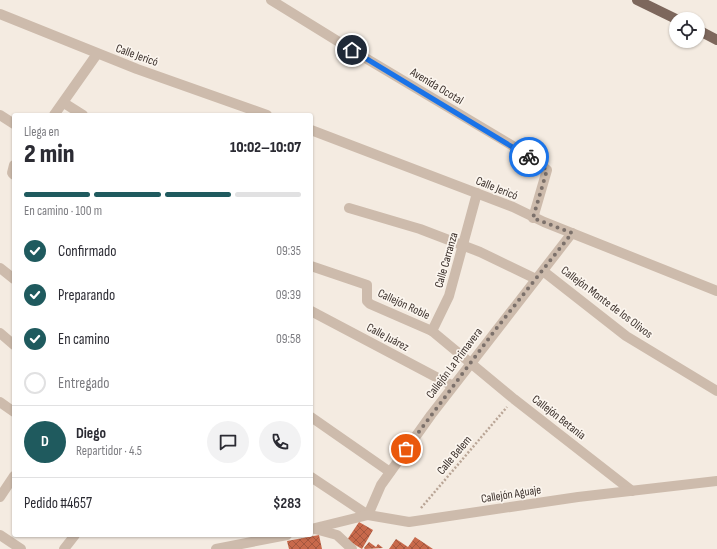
<!DOCTYPE html>
<html lang="es">
<head>
<meta charset="utf-8">
<style>
  :root { --surface:#fff; --page:#f2f2f3; --text:#2b2b33; --muted:#7c7c81; --line:#e1e1e2; --accent:#1f5a5e }
  body { margin:0; font-family:"Sofia Sans Condensed",sans-serif; background:var(--page); color:var(--text); height:100vh; display:flex; flex-direction:column; font-size:15px; white-space:nowrap }
  * { box-sizing:border-box; margin:0 }
  p { font-size:13px; color:var(--muted) }
  .icon { flex:none; width:22px; height:22px; fill:none; stroke:currentColor; stroke-width:2; stroke-linecap:round; stroke-linejoin:round }
  .map { position:relative; flex:1; overflow:hidden }
  .details { position:absolute; left:12px; top:113px; width:301px; height:424px; display:flex; flex-direction:column; background:var(--surface); border-radius:4px; box-shadow:0 1px 3px #0004 }
  .details>* { flex:none }
  .tools { position:absolute; left:669px; top:12px; display:grid; gap:8px }
  .tools a { display:grid; place-items:center; width:36px; height:36px; border-radius:50%; background:var(--surface); box-shadow:0 1px 3px #0004; font-size:20px }
  .pin { position:absolute; display:grid; place-items:center; width:34px; height:34px; color:#fff; margin:-17px; border:2px solid #fff; border-radius:50%; box-shadow:0 1px 4px #0007 }
  .courier { position:absolute; display:grid; place-items:center; width:40px; height:40px; margin:-20px; border:3px solid #1a73e8; border-radius:50%; background:#fff; color:#222; box-shadow:0 1px 5px #0007 }
  .overview em { font-style:normal; font-weight:800 }
  .overview div { display:flex; flex-direction:column-reverse }
  .overview { display:flex; align-items:center; justify-content:space-between; height:68px; padding:0 12px }
  h1 { font-size:26px; font-weight:800; line-height:30px }
  .bar { display:grid; grid-template-columns:repeat(4,1fr); gap:6px 4px; align-content:center; height:48px; padding:0 12px }
  .bar i { height:5px; border-radius:3px; background:var(--line) }
  .bar .current { background:var(--accent) }
  .bar p { grid-column:span 4 }
  .line { display:flex; align-items:center; gap:10px; padding:0 12px; border-top:1px solid var(--line) }
  .line div { flex:1 }
  .round { display:grid; place-items:center; flex:none; width:42px; height:42px; border-radius:21px; background:var(--page) }
  ol { padding:0 12px; list-style:none }
  li { display:flex; align-items:center; gap:12px; height:44px }
  li p { margin-inline-start:auto }
  li .icon { padding:4px; border-radius:50%; background:var(--accent); color:#fff; stroke-width:4 }
  li:last-child { color:var(--muted) }
  li i { width:22px; height:22px; border:2px solid var(--line); border-radius:50% }
  .map>svg:first-child { display:block }
  .building { fill:url(#building-cross-hatch) }
  .lines { fill:none; stroke-linecap:round; stroke-linejoin:round }
  .path { stroke:#b9a596; stroke-width:2.5; stroke-dasharray:2 2; stroke-linecap:butt }
  .street { stroke:#cdbbac; stroke-width:10 }
  .primary { stroke:#7d675c; stroke-width:10 }
  .done { stroke:#7c716b; stroke-width:4; stroke-dasharray:0 7.2 }
  .route { stroke:#1a73e8; stroke-width:5 }
  .labels { text-anchor:middle; stroke-width:3.5; stroke-linejoin:round; paint-order:stroke }
  .street-label { font-size:12px; fill:#3b302b; stroke:#fbf5ee }
</style>
</head>
<body>
<div class="map">
<svg width="717" height="549" viewBox="0 0 717 549">
  <defs>
    <pattern id="building-cross-hatch" width="8" height="8" patternUnits="userSpaceOnUse"><rect width="8" height="8" fill="#c8694b"/><path d="M0 0l8 8M0 8l8-8" fill="none" stroke="#a4573f"/></pattern>
  </defs>
  <rect width="100%" height="100%" fill="#f4ebe1"/>
  <g class="building">
    <polygon points="359,522 373,530 362,549 347,540"/>
    <polygon points="319,535 322,549 289,549 287,541"/>
    <polygon points="415,537 433,549 389,549 396,539 408,547"/>
    <polygon points="369,542 376,547 378,544 383,548 365,549 364,548"/>
  </g>
  <g class="lines">
    <polyline class="path" points="421,508 507,407"/>
    <g class="street">
      <polyline points="271,0 352,50 528,155 547,170 533,218"/>
      <polyline points="0,14 137,69 267,115"/>
      <polyline points="64,103 83,115"/>
      <polyline points="0,115 14,124"/>
      <polyline points="54,115 97,54"/>
      <polyline points="311,130 513,207 544,222 717,291"/>
      <polyline points="14,165 12,173 14,175"/>
      <polyline points="349,208 420,229 480,252 536,279"/>
      <polyline points="311,266 367,285 367,301 370,304 432,331 514,399 632,491"/>
      <polyline points="0,268 14,279"/>
      <polyline points="543,271 626,336 717,391"/>
      <polyline points="311,311 453,386"/>
      <polyline points="432,331 449,296 477,193"/>
      <polyline points="0,333 14,345"/>
      <polyline points="0,402 14,412"/>
      <polyline points="311,417 390,472"/>
      <polyline points="311,477 368,515 381,485 431,415 572,233"/>
      <polyline points="0,497 14,476"/>
      <polyline points="311,529 368,515 409,522 578,497 717,481"/>
      <polyline points="315,529 337,535 352,549"/>
      <polyline points="0,535 21,549"/>
      <polyline points="64,549 75,535"/>
      <polyline points="216,549 287,535"/>
    </g>
    <g class="primary">
      <polyline points="637,0 676,19"/>
      <polyline points="698,30 717,40"/>
    </g>
  </g>
  <g class="lines">
    <polyline class="done" points="406,449 496,329 572,233 533,218 547,170 529,157"/>
    <polyline class="route" points="352,50 529,157"/>
  </g>
  <g class="labels">
    <g class="street-label">
      <text transform="translate(137 55) rotate(20)" y="4">Calle Jericó</text>
      <text transform="translate(437 86) rotate(31)" y="4">Avenida Ocotal</text>
      <text transform="translate(497 188) rotate(22)" y="4">Calle Jericó</text>
      <text transform="translate(446 260) rotate(-74)" y="4">Calle Carranza</text>
      <text transform="translate(607 302) rotate(37)" y="4">Callejón Monte de los Olivos</text>
      <text transform="translate(404 304) rotate(25)" y="4">Callejón Roble</text>
      <text transform="translate(388 337) rotate(28)" y="4">Calle Juárez</text>
      <text transform="translate(454 363) rotate(-53)" y="4">Callejón La Primavera</text>
      <text transform="translate(559 417) rotate(38)" y="4">Callejón Betania</text>
      <text transform="translate(454 455) rotate(-50)" y="4">Calle Belem</text>
      <text transform="translate(511 494) rotate(-9)" y="4">Callejón Aguaje</text>
    </g>
  </g>
</svg>
<div class="tools">
<a><svg class="icon" aria-label="locate" viewBox="0 0 24 24"><circle cx="12" cy="12" r="6"/><path d="M12 2v4M12 18v4M2 12h4M18 12h4"/></svg></a>
</div>
<div class="pin" style="left:406px;top:449px;background:#ea580c"><svg class="icon" aria-label="bag" viewBox="0 0 24 24"><path d="M5 8h14l-1 12H6zM9 8a3 3 0 0 1 6 0"/></svg></div>
<div class="pin" style="left:352px;top:50px;background:#1f2937"><svg class="icon" aria-label="home" viewBox="0 0 24 24"><path d="M3 11l9-7 9 7M6 9v11h12V9"/></svg></div>
<div class="courier" style="left:529px;top:157px"><svg class="icon" aria-label="bike" viewBox="0 0 24 24"><circle cx="6" cy="16" r="4"/><circle cx="18" cy="16" r="4"/><path d="M6 16l4-8h5l3 8M10 8l3 8H6M13 5h3"/></svg></div>
<section class="details">
<div class="overview"><div><h1>2 min</h1><p>Llega en</p></div><em>10:02–10:07</em></div>
<div class="bar"><i class="current"></i><i class="current"></i><i class="current"></i><i></i><p>En camino · 100 m</p></div>
<ol>
<li><svg class="icon" aria-label="check" viewBox="0 0 24 24"><path d="M5 12l5 5 9-10"/></svg>Confirmado<p>09:35</p></li>
<li><svg class="icon" aria-label="check" viewBox="0 0 24 24"><path d="M5 12l5 5 9-10"/></svg>Preparando<p>09:39</p></li>
<li><svg class="icon" aria-label="check" viewBox="0 0 24 24"><path d="M5 12l5 5 9-10"/></svg>En camino<p>09:58</p></li>
<li><i></i>Entregado</li>
</ol>
<div class="line" style="height:72px"><b class="round" style="background:var(--accent);color:#fff">D</b><div><b>Diego</b><p>Repartidor · 4.5</p></div><a class="round"><svg class="icon" aria-label="chat" viewBox="0 0 24 24"><path d="M4 5h16v11H9l-5 4z"/></svg></a><a class="round"><svg class="icon" aria-label="phone" viewBox="0 0 24 24"><path d="M5 4h4l2 5-3 2q2 4 5 5l2-3 5 2v4C11 20 4 13 5 4z"/></svg></a></div>
<div class="line" style="height:52px"><div>Pedido #4657</div><b>$283</b></div>
</section>
</div>
</body>
</html>
